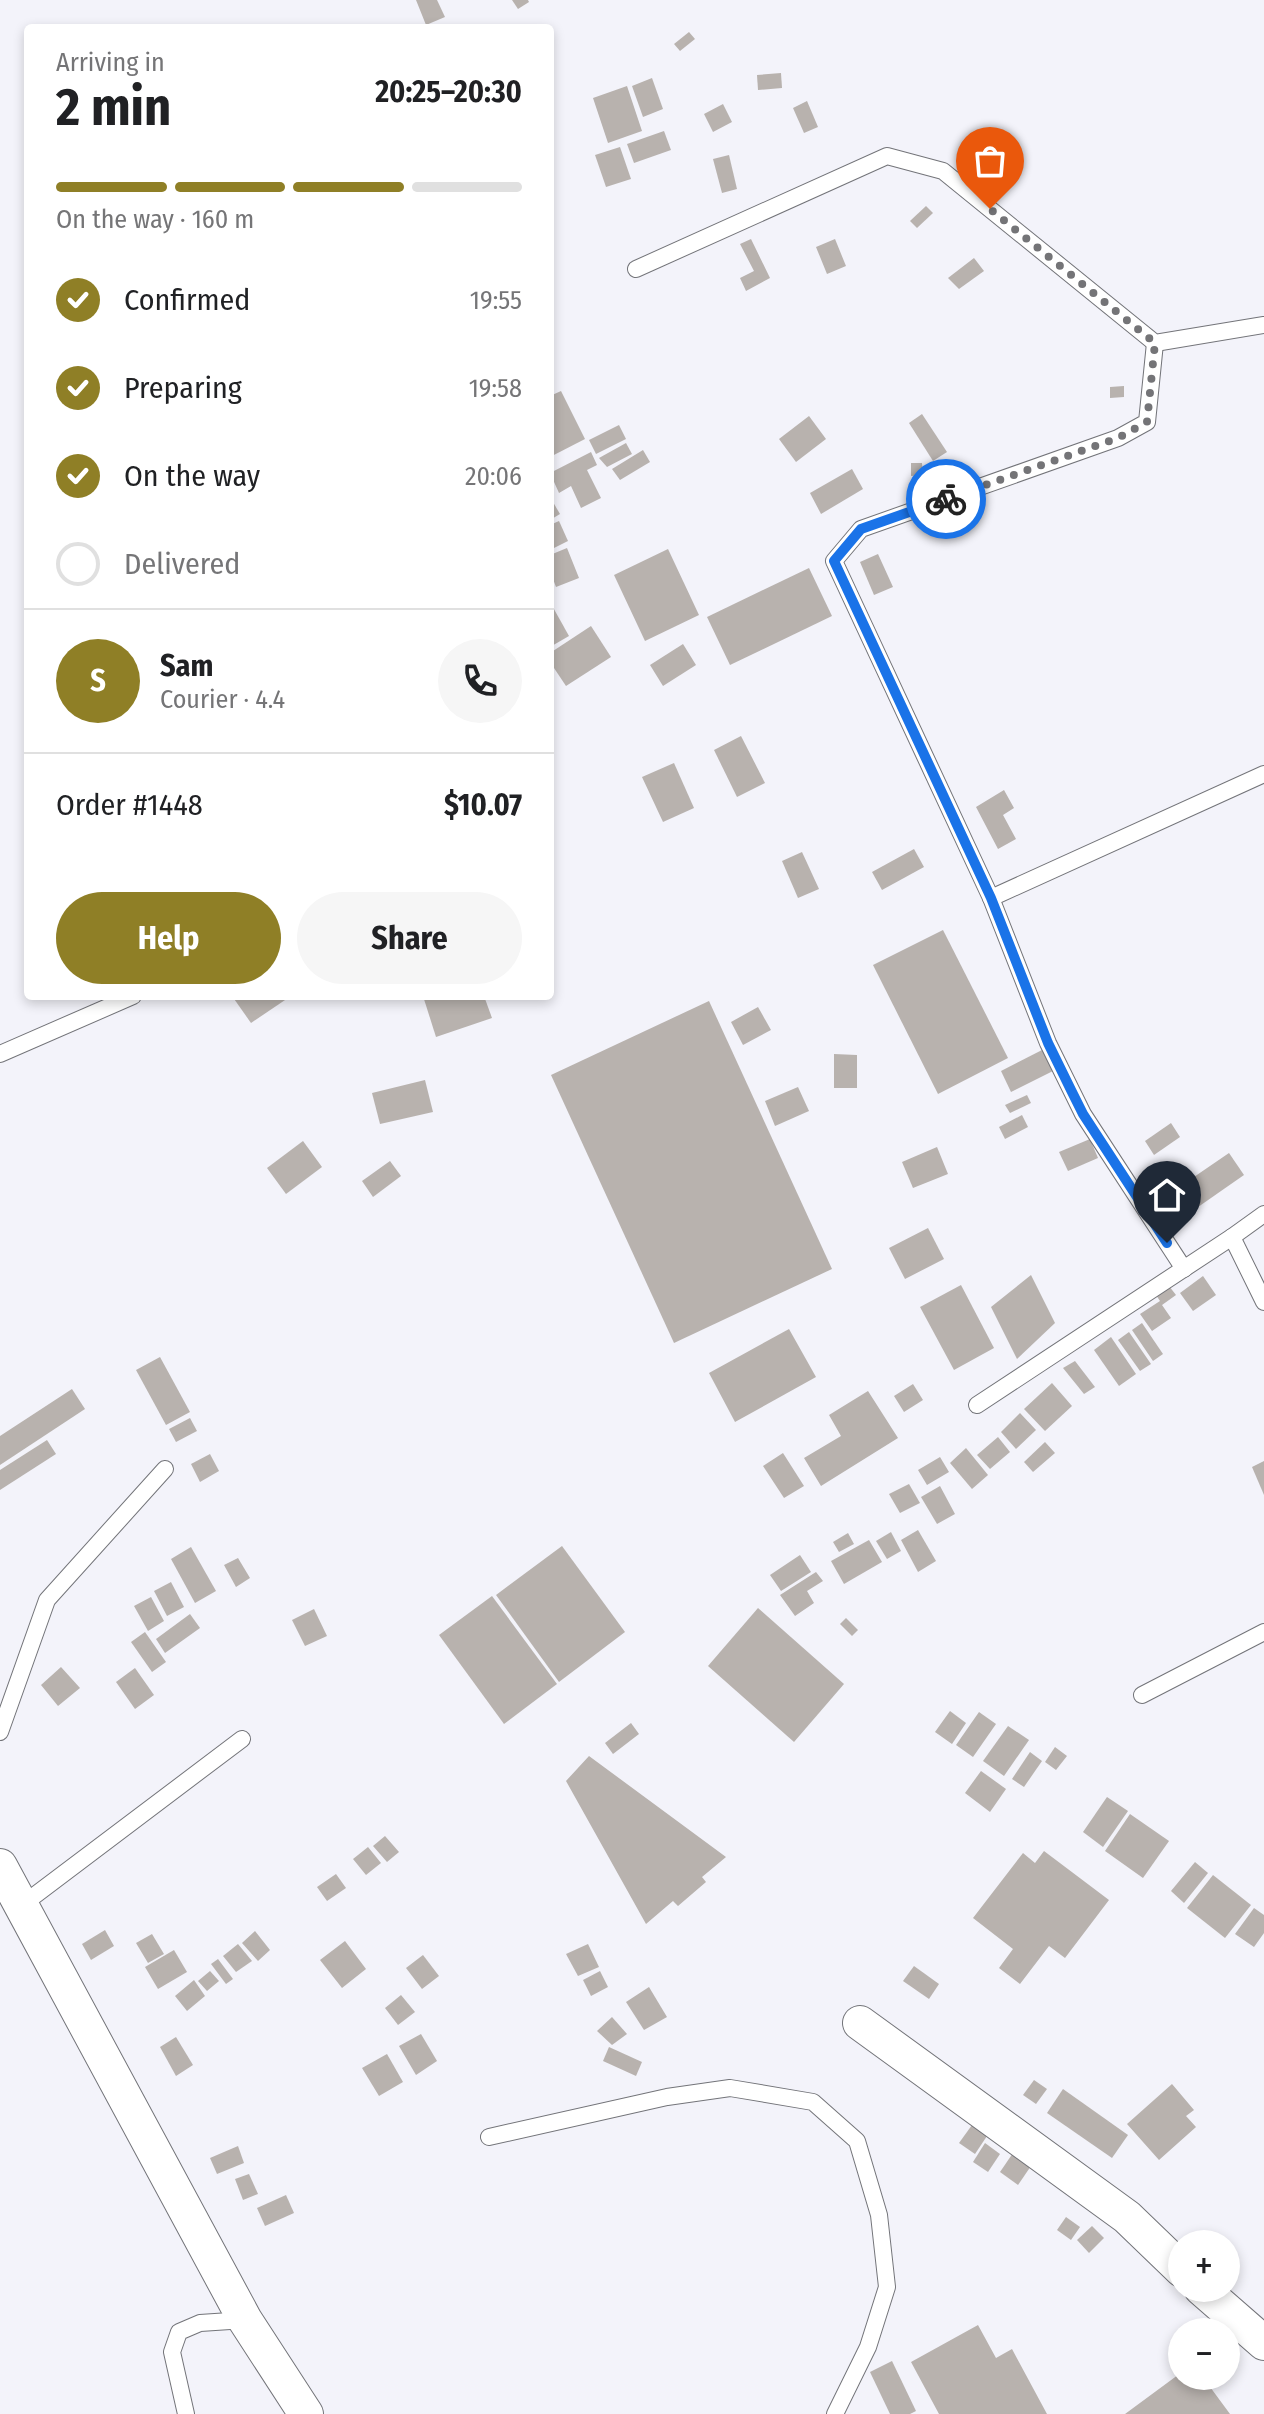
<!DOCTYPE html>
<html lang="en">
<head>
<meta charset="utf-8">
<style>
  :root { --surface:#fff; --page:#f6f6f6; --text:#202124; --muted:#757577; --line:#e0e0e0; --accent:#8f7f26 }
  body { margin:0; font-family:"Fira Sans Condensed",sans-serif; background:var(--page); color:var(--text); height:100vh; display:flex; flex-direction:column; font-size:30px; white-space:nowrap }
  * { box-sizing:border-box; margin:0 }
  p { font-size:26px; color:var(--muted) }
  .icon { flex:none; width:44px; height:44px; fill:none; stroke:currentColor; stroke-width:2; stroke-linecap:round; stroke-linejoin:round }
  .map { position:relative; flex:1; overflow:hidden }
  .sheet { position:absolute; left:24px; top:24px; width:530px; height:976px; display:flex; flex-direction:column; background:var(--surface); border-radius:8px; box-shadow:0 4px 12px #0003 }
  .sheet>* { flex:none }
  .tools { position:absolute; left:1168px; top:2230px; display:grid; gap:16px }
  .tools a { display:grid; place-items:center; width:72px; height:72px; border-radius:50%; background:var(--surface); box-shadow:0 4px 12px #0003; font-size:40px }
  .pin { position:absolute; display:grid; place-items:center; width:68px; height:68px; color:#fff; margin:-82px -34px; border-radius:50% 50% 50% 0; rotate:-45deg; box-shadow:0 0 8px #0007 }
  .pin .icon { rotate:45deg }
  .courier { position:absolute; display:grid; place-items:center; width:80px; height:80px; margin:-40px; border:6px solid #1a73e8; border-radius:50%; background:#fff; color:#222; box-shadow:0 2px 10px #0007 }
  .head em { font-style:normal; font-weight:700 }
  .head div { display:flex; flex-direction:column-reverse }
  .head { display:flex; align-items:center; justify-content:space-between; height:136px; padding:0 32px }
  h1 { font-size:52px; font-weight:700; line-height:60px }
  .bar { display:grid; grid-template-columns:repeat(4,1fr); gap:12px 8px; align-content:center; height:96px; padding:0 32px }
  .bar i { height:10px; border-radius:6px; background:var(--line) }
  .bar .active { background:var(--accent) }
  .bar p { grid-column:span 4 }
  .line { display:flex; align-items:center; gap:20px; padding:0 32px; border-top:2px solid var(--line) }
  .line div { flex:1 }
  .round { display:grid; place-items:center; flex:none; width:84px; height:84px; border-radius:42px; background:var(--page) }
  ol { padding:0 32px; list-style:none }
  li { display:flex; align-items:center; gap:24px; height:88px }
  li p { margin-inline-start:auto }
  li .icon { padding:8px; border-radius:50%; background:var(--accent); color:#fff; stroke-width:4 }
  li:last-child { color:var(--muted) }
  li i { width:44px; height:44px; border:4px solid var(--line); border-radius:50% }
  .action { display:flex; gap:16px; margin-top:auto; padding:16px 32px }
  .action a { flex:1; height:92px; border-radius:48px; background:var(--accent); color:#fff; font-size:32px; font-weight:700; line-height:92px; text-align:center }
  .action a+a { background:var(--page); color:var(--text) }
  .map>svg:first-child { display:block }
  .building { fill:#b8b2ae }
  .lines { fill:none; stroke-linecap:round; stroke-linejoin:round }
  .service-casing { stroke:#737479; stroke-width:18 }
  .minor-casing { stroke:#737479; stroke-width:36 }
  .service { stroke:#fff; stroke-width:16 }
  .minor { stroke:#fff; stroke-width:34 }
  .done { stroke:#747477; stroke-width:8; stroke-dasharray:0 14.4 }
  .route { stroke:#1a73e8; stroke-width:10 }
</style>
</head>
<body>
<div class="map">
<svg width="1264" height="2414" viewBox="0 0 1264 2414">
  <rect width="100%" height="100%" fill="#f3f3fa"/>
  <g class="building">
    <polygon points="416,0 437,0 445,17 426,25"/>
    <polygon points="512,0 528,0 529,2 518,9"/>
    <polygon points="689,32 695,39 680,51 674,44"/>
    <polygon points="781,73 782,88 758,90 757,75"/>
    <polygon points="652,78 663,109 643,117 632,86"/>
    <polygon points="627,86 642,131 608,143 593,98"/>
    <polygon points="807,101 818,127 804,133 793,108"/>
    <polygon points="723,104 732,122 713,132 704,114"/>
    <polygon points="664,131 671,150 634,163 627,144"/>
    <polygon points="620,147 631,179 606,187 595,155"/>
    <polygon points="729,155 737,189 722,193 713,159"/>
    <polygon points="926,206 933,213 917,228 910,221"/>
    <polygon points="751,239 770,278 746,291 740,278 754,271 740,244"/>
    <polygon points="835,239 846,266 827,274 816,247"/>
    <polygon points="974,258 984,271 959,289 948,278"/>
    <polygon points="1124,386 1124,397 1110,398 1110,387"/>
    <polygon points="561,391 585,439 550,457 550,396"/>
    <polygon points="922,414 947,452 933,461 909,423"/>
    <polygon points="809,416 826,439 796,462 779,439"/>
    <polygon points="619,425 626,439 596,454 589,440"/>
    <polygon points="626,443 632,454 607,467 599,458"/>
    <polygon points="643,450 650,462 620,480 612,469"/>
    <polygon points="591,452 597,465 587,470 601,498 581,508 571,486 559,493 550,473"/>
    <polygon points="911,463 922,463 923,475 911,476"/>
    <polygon points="852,469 863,489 821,514 810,493"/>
    <polygon points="550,497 560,514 550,520"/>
    <polygon points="559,521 568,541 550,550 550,525"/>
    <polygon points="567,548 579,578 556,587 550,571 550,555"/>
    <polygon points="668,549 699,615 645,641 614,575"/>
    <polygon points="878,554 893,587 874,595 860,562"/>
    <polygon points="809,568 832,616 730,665 707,617"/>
    <polygon points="550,602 569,636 550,647"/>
    <polygon points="591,626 611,657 566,686 550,662 550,653"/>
    <polygon points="683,644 696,665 663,686 650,665"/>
    <polygon points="741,736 765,783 737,797 714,750"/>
    <polygon points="674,763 694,808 663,822 642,777"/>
    <polygon points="1004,790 1014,808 1003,815 1016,839 998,849 976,807"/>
    <polygon points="914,849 924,867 882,890 872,872"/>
    <polygon points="802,852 819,889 798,898 782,861"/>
    <polygon points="943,930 1008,1058 938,1094 873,965"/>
    <polygon points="232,996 291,996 251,1023"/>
    <polygon points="423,996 484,996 492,1018 436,1037"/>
    <polygon points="709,1001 832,1269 674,1343 551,1075"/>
    <polygon points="758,1007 771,1030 743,1045 731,1022"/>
    <polygon points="1044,1049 1055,1070 1011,1092 1001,1071"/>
    <polygon points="834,1054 857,1055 857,1088 834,1088"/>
    <polygon points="425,1080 433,1112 380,1124 372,1093"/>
    <polygon points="798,1087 809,1111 775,1126 765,1101"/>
    <polygon points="1027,1095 1031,1103 1010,1113 1005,1105"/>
    <polygon points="1022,1115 1028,1127 1005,1139 999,1127"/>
    <polygon points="1171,1123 1180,1137 1154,1155 1145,1141"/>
    <polygon points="1090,1139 1098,1158 1068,1171 1059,1152"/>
    <polygon points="303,1141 322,1167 286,1194 267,1168"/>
    <polygon points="937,1147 948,1174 913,1188 902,1162"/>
    <polygon points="1229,1153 1244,1175 1188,1214 1172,1192"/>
    <polygon points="390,1161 401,1176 373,1197 362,1181"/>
    <polygon points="928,1228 944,1259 905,1279 889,1248"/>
    <polygon points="1031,1275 1055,1323 1017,1359 991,1307"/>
    <polygon points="1203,1276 1216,1295 1193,1311 1180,1293"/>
    <polygon points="961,1285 994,1348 954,1370 920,1307"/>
    <polygon points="1169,1286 1176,1295 1162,1305 1171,1318 1152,1331 1140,1314 1160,1301 1156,1295"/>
    <polygon points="1142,1323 1163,1354 1153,1361 1132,1330"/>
    <polygon points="789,1329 816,1377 735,1422 709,1373"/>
    <polygon points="1129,1332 1151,1364 1140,1371 1118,1340"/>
    <polygon points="1111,1337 1136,1374 1119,1386 1094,1350"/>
    <polygon points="160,1357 190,1412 166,1425 136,1370"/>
    <polygon points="1075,1361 1095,1387 1084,1394 1063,1368"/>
    <polygon points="1052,1383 1072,1406 1045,1431 1024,1409"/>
    <polygon points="913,1384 923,1400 904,1412 894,1396"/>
    <polygon points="72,1389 85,1409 0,1465 0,1436"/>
    <polygon points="868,1391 898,1438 821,1486 804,1458 841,1436 829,1415"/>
    <polygon points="1020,1413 1036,1430 1016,1449 1001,1432"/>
    <polygon points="190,1418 197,1431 176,1442 169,1429"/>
    <polygon points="998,1437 1010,1452 990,1469 977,1455"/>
    <polygon points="47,1440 56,1454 0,1490 0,1470"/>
    <polygon points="1045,1442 1055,1453 1033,1472 1024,1462"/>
    <polygon points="966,1448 988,1475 972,1489 950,1463"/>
    <polygon points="783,1453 804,1486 784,1498 763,1466"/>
    <polygon points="210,1454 219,1471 200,1482 191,1464"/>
    <polygon points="940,1457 949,1472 927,1485 918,1470"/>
    <polygon points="1264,1461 1264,1495 1252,1467"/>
    <polygon points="909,1484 920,1503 900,1513 889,1494"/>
    <polygon points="940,1486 955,1514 937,1524 921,1497"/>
    <polygon points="918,1530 936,1561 918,1572 901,1540"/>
    <polygon points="891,1532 901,1551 887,1559 876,1541"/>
    <polygon points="848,1533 854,1544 839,1552 833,1542"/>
    <polygon points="869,1540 882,1562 844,1584 831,1561"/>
    <polygon points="562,1546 625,1632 559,1682 496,1595"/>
    <polygon points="191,1547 216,1591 195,1603 171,1559"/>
    <polygon points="800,1555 811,1572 781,1591 770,1575"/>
    <polygon points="238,1558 250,1578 236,1587 224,1565"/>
    <polygon points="816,1572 823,1581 807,1591 814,1603 795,1616 780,1595"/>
    <polygon points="171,1582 184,1607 167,1616 154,1591"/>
    <polygon points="492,1596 557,1684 504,1724 439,1635"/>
    <polygon points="151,1597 164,1621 148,1631 134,1606"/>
    <polygon points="758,1608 844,1684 794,1742 708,1666"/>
    <polygon points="314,1609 327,1636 305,1646 292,1620"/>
    <polygon points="190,1614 200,1628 165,1653 156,1639"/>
    <polygon points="846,1618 858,1630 852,1636 840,1624"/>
    <polygon points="145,1632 166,1662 152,1672 131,1642"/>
    <polygon points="61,1667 80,1688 58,1706 41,1685"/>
    <polygon points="135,1668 154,1695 135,1709 116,1682"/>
    <polygon points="950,1711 966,1723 952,1744 935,1732"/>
    <polygon points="979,1712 996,1724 973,1757 956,1745"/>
    <polygon points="631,1723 639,1734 613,1754 605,1743"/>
    <polygon points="1008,1726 1029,1740 1004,1776 983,1761"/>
    <polygon points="1055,1747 1067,1756 1056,1770 1045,1762"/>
    <polygon points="1030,1752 1042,1761 1024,1787 1012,1779"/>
    <polygon points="589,1756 726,1857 702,1877 706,1882 678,1906 673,1901 646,1924 566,1781"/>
    <polygon points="981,1771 1006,1789 990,1812 965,1793"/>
    <polygon points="1107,1797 1128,1811 1103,1847 1083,1832"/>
    <polygon points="1130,1814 1169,1841 1143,1878 1105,1851"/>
    <polygon points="385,1836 399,1852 387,1862 373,1846"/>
    <polygon points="368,1847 381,1863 366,1875 353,1859"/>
    <polygon points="1044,1851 1109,1900 1065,1958 1049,1946 1020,1984 999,1968 1013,1949 973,1918 1023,1853 1035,1863"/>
    <polygon points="1195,1862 1208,1873 1184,1903 1171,1891"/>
    <polygon points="336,1874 346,1888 327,1901 317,1887"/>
    <polygon points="1213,1875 1251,1905 1225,1938 1187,1908"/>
    <polygon points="1254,1908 1264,1915 1264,1933 1254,1947 1235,1934"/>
    <polygon points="105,1930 114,1946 91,1960 82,1944"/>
    <polygon points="255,1931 270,1950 258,1961 242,1943"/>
    <polygon points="152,1934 164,1954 148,1963 136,1943"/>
    <polygon points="345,1941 366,1969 342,1988 320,1960"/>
    <polygon points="238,1944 252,1961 236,1972 223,1956"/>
    <polygon points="588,1944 599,1967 578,1976 566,1954"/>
    <polygon points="174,1950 187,1972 158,1989 145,1967"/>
    <polygon points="423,1955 439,1976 422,1989 406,1968"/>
    <polygon points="218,1959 233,1979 226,1984 211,1964"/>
    <polygon points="914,1966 939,1984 929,1999 903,1981"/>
    <polygon points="210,1971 219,1981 207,1991 198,1981"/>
    <polygon points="600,1971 608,1987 591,1996 583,1980"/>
    <polygon points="194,1980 205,1996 187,2011 175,1996"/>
    <polygon points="649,1987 667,2017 644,2030 626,2002"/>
    <polygon points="401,1995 415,2012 398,2025 385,2008"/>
    <polygon points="612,2017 627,2034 612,2045 597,2031"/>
    <polygon points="421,2034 437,2061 416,2075 399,2046"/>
    <polygon points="176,2037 193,2065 176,2076 160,2047"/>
    <polygon points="609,2047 642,2062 636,2076 603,2061"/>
    <polygon points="387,2054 403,2082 379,2096 362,2068"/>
    <polygon points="1034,2080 1047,2089 1036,2104 1023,2095"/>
    <polygon points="1172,2084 1194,2110 1186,2116 1196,2127 1159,2160 1127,2124"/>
    <polygon points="1063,2089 1128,2135 1112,2158 1047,2113"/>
    <polygon points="972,2125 987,2136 975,2154 959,2143"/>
    <polygon points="985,2143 1000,2154 988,2172 973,2162"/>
    <polygon points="238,2146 244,2163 217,2174 210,2158"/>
    <polygon points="1013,2153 1031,2166 1018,2185 1000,2172"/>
    <polygon points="249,2174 258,2194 243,2200 235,2179"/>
    <polygon points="286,2195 294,2213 265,2226 257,2208"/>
    <polygon points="1066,2217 1080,2227 1071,2240 1057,2230"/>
    <polygon points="1092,2226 1104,2238 1089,2253 1077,2240"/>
    <polygon points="978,2325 996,2358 1012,2349 1047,2414 939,2414 911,2362"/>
    <polygon points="892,2361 916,2411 910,2414 890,2414 870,2372"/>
    <polygon points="1182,2372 1182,2376 1202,2376 1230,2414 1125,2414"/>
  </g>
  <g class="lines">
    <g class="service-casing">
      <g id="service">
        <polyline points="636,269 887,156 943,171 1155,343 1264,325"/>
        <polyline points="991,898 834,561 861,529 1118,438 1147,422 1155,343"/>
        <polyline points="0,1054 133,996"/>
        <polyline points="1232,1237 1264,1214"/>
        <polyline points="1184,1269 1083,1114 1048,1043 991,898 1264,774"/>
        <polyline points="977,1405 1232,1237 1264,1302"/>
        <polyline points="1142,1695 1264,1632"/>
        <polyline points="0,1732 47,1600 165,1469"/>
        <polyline points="22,1905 242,1739"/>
        <polyline points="489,2137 667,2097 730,2088 813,2102 857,2141 879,2215 887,2287 868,2347 835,2414"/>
        <polyline points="186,2414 172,2352 179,2332 200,2323 245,2320"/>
      </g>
    </g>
    <g class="minor-casing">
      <g id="minor">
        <polyline points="0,1866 245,2320 306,2414"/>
        <polyline points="860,2023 1127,2217 1182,2270"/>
        <polyline points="1201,2288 1264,2343"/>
      </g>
    </g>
    <use href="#service" class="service"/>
    <use href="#minor" class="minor"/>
  </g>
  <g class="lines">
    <polyline class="done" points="946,499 1118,438 1147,422 1155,343 990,209"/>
    <polyline class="route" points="946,499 861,529 834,561 991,898 1048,1043 1071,1090 1083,1114 1167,1243"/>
  </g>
</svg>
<div class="tools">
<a>+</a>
<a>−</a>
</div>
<div class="pin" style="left:990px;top:209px;background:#ea580c"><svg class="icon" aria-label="bag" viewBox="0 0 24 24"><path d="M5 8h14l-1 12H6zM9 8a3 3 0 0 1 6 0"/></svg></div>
<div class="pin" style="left:1167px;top:1243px;background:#1f2937"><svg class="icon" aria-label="home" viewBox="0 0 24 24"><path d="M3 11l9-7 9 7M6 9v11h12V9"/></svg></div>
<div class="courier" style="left:946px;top:499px"><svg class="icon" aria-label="bike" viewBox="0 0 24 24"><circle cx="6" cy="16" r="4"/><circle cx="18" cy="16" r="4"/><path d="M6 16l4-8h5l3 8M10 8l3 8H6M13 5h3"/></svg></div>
<section class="sheet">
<div class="head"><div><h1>2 min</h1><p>Arriving in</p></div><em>20:25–20:30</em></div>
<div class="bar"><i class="active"></i><i class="active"></i><i class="active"></i><i></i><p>On the way · 160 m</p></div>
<ol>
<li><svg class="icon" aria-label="check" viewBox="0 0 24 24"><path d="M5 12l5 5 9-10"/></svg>Confirmed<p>19:55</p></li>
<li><svg class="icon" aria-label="check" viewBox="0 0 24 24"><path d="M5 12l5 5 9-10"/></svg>Preparing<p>19:58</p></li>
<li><svg class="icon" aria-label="check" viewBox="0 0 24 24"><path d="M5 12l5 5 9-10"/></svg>On the way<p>20:06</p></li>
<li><i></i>Delivered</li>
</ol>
<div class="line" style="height:144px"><b class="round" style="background:var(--accent);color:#fff">S</b><div><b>Sam</b><p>Courier · 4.4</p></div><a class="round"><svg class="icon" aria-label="phone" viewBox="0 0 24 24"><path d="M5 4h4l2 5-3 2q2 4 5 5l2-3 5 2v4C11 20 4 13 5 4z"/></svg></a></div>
<div class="line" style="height:104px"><div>Order #1448</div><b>$10.07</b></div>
<div class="action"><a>Help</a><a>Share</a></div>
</section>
</div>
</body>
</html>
